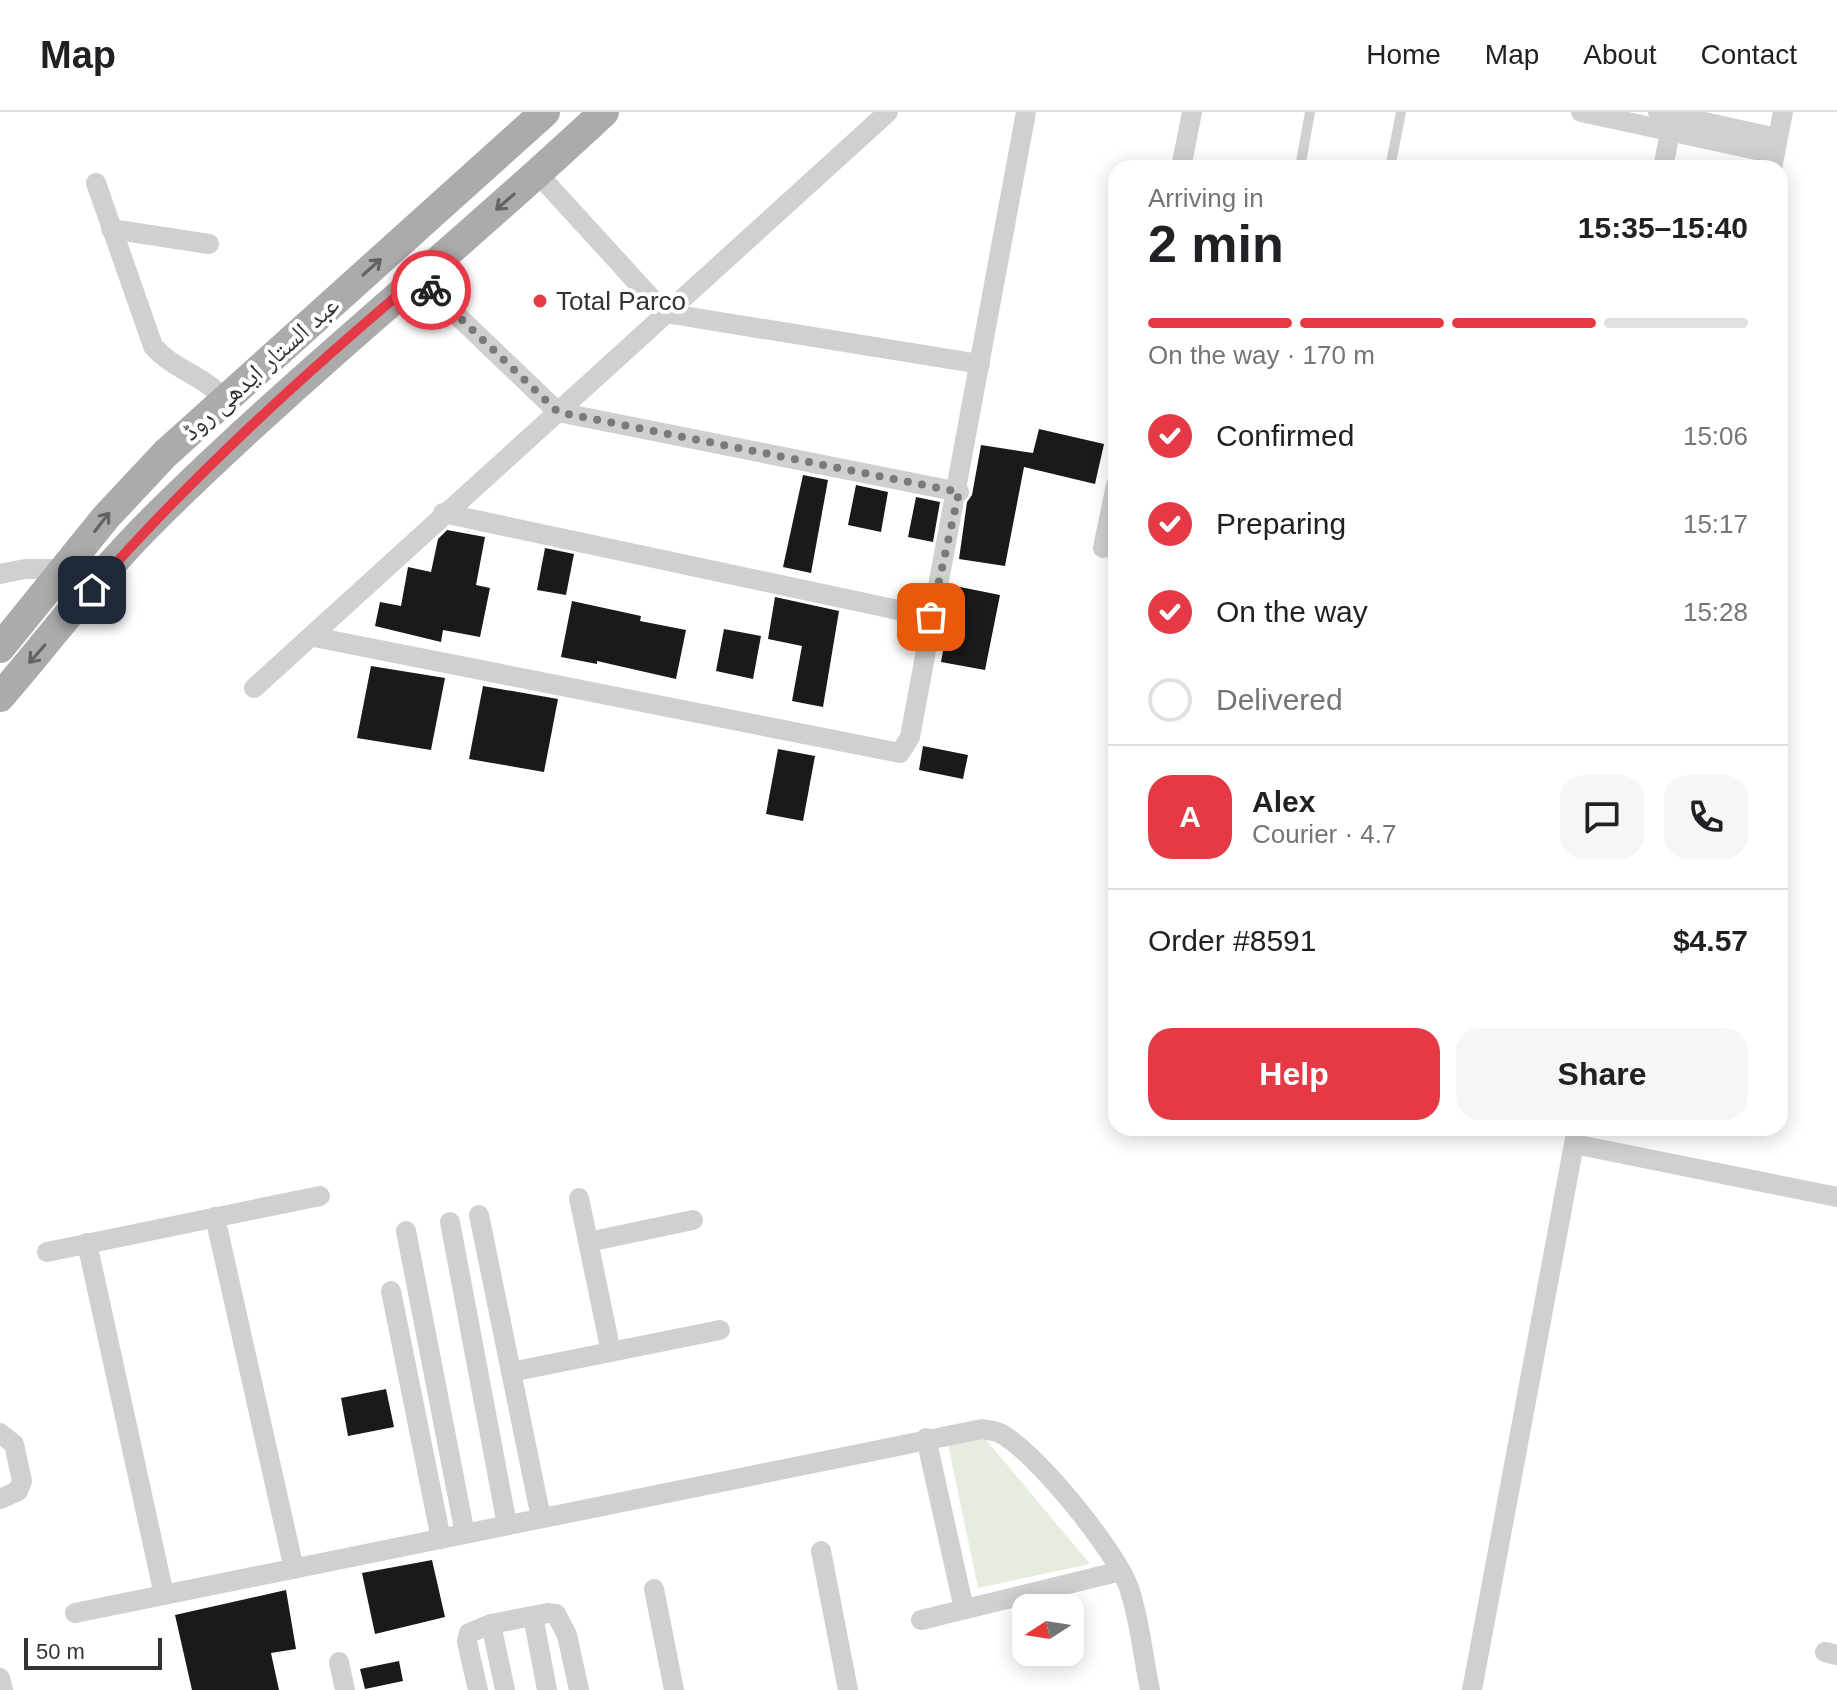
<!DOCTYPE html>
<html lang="en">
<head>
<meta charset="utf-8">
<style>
  :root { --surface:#fff; --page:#f6f6f6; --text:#202124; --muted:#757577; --line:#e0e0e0; --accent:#e63946 }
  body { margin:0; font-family:Helvetica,"Noto Naskh Arabic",sans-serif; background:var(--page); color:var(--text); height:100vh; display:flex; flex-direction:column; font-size:30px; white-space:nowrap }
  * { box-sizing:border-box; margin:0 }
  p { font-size:26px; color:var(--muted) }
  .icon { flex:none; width:44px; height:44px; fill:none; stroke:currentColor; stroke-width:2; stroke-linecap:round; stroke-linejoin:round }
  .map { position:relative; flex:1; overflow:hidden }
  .side { position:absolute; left:1108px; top:48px; width:680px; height:976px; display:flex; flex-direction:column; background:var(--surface); border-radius:24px; box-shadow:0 4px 20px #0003 }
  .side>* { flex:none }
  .needle { width:52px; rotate:258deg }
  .fabs { position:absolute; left:1012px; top:1482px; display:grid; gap:16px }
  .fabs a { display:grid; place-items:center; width:72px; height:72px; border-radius:16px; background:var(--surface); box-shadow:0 4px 20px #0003; font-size:40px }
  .scale { position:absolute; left:24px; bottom:20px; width:138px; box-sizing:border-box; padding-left:8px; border:4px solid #333; border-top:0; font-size:22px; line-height:28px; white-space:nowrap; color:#333; -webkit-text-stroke:6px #fff; paint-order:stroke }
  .pin { position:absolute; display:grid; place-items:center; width:68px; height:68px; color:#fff; margin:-34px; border-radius:16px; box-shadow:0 4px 12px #0006 }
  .courier { position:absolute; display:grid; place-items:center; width:80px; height:80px; margin:-40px; border:6px solid #e63946; border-radius:50%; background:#fff; color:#222; box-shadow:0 2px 10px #0007 }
  .head em { font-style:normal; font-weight:700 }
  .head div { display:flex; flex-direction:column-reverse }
  .head { display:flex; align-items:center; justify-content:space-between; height:136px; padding:0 40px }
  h1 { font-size:52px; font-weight:700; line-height:60px }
  .bar { display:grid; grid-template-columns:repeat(4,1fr); gap:12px 8px; align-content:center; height:96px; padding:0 40px }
  .bar i { height:10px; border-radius:6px; background:var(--line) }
  .bar .current { background:var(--accent) }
  .bar p { grid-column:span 4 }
  .line { display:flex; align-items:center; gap:20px; padding:0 40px; border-top:2px solid var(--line) }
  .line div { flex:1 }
  .round { display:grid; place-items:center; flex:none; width:84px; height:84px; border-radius:24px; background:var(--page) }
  ol { padding:0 40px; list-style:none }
  li { display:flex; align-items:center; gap:24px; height:88px }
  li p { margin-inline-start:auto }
  li .icon { padding:8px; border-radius:50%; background:var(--accent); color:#fff; stroke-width:4 }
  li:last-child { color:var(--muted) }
  li i { width:44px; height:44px; border:4px solid var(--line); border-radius:50% }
  .cta { display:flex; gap:16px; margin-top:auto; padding:16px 40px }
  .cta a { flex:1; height:92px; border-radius:24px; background:var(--accent); color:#fff; font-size:32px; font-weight:700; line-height:92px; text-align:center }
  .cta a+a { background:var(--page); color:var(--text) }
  header { display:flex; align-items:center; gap:48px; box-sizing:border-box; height:112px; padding:0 40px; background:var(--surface); border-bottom:2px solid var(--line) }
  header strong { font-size:38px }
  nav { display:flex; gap:44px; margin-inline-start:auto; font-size:28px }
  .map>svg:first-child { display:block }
  .green { fill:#e6ecdf }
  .building { fill:#1a1a1a }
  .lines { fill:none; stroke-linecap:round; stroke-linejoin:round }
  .service { stroke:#d0d0d0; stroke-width:10 }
  .minor { stroke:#d0d0d0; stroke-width:20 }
  .primary { stroke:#ababab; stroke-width:30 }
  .oneway { stroke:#636363 }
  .done { stroke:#7a7a7a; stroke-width:8; stroke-dasharray:0 14.4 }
  .route { stroke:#e63946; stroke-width:10 }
  .poi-dot { fill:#e63946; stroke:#fff; stroke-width:3 }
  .labels { text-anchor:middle; stroke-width:8; stroke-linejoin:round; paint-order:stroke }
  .poi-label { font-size:26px; fill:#333; stroke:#fff; text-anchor:start }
  .street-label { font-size:26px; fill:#333; stroke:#fff }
</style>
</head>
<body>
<header>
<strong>Map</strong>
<nav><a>Home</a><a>Map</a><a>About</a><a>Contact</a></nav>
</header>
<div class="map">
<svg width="1837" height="1578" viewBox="0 0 1837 1578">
  <rect width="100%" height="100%" fill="#fff"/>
  <polygon class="green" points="983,1324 1090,1452 978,1476 948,1332"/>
  <g class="building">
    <polygon points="1039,317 1104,332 1095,372 1024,355 1005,454 959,447 967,390 972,383 981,333 1033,341"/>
    <polygon points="803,363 828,368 811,461 783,455"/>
    <polygon points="856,373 888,380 881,420 848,413"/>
    <polygon points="916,385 940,390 933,430 908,425"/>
    <polygon points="447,418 485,425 476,473 490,476 480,525 443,518 441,530 375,514 380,490 401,494 408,455 431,460 438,427"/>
    <polygon points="545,436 574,442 566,483 537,478"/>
    <polygon points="955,474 1000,483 985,558 941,550"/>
    <polygon points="775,485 839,499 823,595 792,589 802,534 768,527"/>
    <polygon points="572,489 641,504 640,509 686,518 676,567 597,549 597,552 561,545"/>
    <polygon points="724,517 761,524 753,567 716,559"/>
    <polygon points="371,554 445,566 431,638 357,626"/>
    <polygon points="483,574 558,587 544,660 469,647"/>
    <polygon points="923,634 968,643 963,667 919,658"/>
    <polygon points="778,637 815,644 803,709 766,702"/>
    <polygon points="386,1277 394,1315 348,1324 341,1286"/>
    <polygon points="432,1448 445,1505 375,1522 362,1461"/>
    <polygon points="286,1478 296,1537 271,1541 279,1578 192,1578 175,1503"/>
    <polygon points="399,1549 403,1569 365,1577 360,1557"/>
  </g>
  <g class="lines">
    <g class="service">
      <polyline points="1300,56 1310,0"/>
      <polyline points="1390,56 1401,0"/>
    </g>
    <g class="minor">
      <polyline points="1581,0 1775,42"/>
      <polyline points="1658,0 1777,26"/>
      <polyline points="1181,56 1192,0"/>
      <polyline points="1663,56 1673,5"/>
      <polyline points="1772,56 1783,0"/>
      <polyline points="538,62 665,201 980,252"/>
      <path d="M96,71L153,234C173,258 204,263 224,287"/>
      <polyline points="111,117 209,132"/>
      <polyline points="418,166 558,300 959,380"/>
      <polyline points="443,401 931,505"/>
      <polyline points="1103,436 1116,373"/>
      <polyline points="0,462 25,457 67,457"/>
      <polyline points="314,525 900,641 910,625 1026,0"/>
      <polyline points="254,576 888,0"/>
      <polyline points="1574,1032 1837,1085"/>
      <polyline points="579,1086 611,1240"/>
      <polyline points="479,1103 541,1406"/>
      <polyline points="215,1105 294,1457"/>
      <polyline points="450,1110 507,1413"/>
      <polyline points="406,1119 465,1422"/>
      <polyline points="588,1130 693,1108"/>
      <polyline points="87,1131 164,1483"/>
      <polyline points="47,1140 320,1084"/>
      <polyline points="391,1179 441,1427"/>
      <polyline points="511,1260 720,1218"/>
      <polyline points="0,1321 14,1332 22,1369 18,1379 0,1387"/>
      <polyline points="926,1326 964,1497"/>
      <polyline points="821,1439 848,1578"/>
      <polyline points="654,1477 674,1578"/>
      <path d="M75,1501L982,1317C988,1318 995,1319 1000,1321C1035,1339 1116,1439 1129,1476C1140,1508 1143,1545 1150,1578"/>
      <polyline points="533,1504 547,1578"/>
      <polyline points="921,1508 1121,1459"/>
      <polyline points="491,1512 505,1578"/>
      <polyline points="1825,1540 1837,1543"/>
      <polyline points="339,1550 345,1578"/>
      <polyline points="0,1566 3,1578"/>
      <polyline points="478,1578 467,1530 469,1521 491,1512 548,1501 556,1502 567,1523 579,1578"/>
      <polyline points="1472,1578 1577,1016"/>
    </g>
    <g class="primary">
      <polyline points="0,536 106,405 165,342 545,0"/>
      <path d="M0,585C51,526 99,461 155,406C298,264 457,138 604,0"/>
    </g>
  </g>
  <defs><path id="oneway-shaft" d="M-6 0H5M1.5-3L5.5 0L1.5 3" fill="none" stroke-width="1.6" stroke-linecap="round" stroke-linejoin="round" transform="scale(2)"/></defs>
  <g class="oneway">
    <use href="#oneway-shaft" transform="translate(505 90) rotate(139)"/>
    <use href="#oneway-shaft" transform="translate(372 155) rotate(-42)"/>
    <use href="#oneway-shaft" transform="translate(102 410) rotate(-52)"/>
    <use href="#oneway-shaft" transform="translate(37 542) rotate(131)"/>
  </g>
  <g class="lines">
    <polyline class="done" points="431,178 558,300 959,380 931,505"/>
    <path class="route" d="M92,478C191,365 303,263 418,166L431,178"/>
  </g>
  <circle class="poi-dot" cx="540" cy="189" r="8"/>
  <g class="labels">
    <g class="poi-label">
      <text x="556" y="198">Total Parco</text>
    </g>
    <g class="street-label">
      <text transform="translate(260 256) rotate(-42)" y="9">عبد الستار ایدھی روڈ</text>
    </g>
  </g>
</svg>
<div class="fabs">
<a><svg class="needle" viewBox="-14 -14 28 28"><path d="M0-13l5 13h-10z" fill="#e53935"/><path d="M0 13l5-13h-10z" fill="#757577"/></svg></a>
</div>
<div class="scale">50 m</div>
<div class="pin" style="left:931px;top:505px;background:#ea580c"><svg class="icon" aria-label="bag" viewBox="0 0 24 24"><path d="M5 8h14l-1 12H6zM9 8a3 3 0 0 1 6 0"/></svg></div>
<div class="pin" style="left:92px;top:478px;background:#1f2937"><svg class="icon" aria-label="home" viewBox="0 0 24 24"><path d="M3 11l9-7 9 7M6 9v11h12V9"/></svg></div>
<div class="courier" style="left:431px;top:178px"><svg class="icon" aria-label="bike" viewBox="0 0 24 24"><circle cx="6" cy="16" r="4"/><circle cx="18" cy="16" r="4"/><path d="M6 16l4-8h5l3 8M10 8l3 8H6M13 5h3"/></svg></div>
<section class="side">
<div class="head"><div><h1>2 min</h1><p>Arriving in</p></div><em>15:35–15:40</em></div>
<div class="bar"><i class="current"></i><i class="current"></i><i class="current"></i><i></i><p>On the way · 170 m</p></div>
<ol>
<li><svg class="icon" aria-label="check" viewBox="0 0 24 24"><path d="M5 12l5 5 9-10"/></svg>Confirmed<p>15:06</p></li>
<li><svg class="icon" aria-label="check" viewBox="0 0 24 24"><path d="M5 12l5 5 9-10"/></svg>Preparing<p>15:17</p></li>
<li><svg class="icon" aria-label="check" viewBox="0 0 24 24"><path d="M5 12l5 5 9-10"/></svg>On the way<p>15:28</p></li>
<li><i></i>Delivered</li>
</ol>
<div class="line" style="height:144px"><b class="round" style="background:var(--accent);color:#fff">A</b><div><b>Alex</b><p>Courier · 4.7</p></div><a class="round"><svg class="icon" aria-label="chat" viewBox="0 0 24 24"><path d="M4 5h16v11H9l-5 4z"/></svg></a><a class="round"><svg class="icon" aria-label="phone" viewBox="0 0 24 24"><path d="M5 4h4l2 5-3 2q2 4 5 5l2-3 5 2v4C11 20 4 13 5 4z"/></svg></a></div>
<div class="line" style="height:104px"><div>Order #8591</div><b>$4.57</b></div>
<div class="cta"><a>Help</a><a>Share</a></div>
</section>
</div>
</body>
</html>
